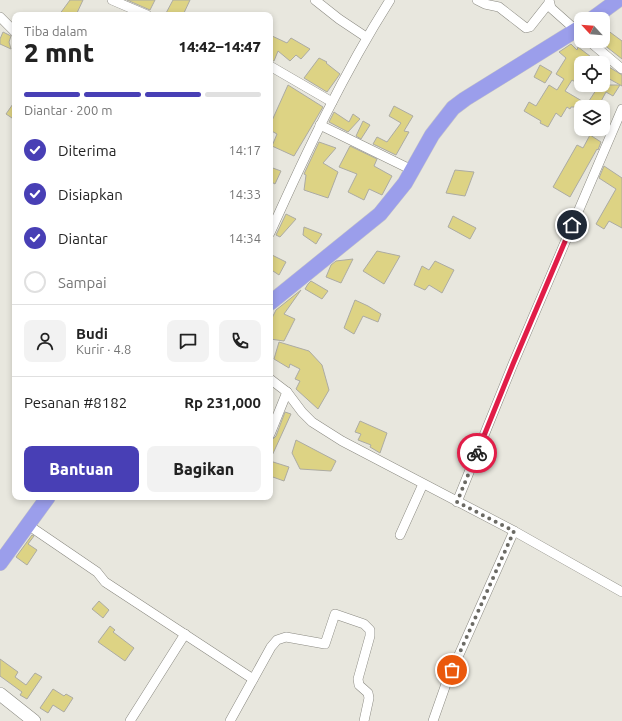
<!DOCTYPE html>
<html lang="id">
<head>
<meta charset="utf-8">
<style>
  :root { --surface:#fff; --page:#f2f2f2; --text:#222; --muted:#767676; --line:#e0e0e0; --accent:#483fb5 }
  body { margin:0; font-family:Ubuntu,sans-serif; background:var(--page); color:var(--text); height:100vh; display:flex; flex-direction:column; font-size:15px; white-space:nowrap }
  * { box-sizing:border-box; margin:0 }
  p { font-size:13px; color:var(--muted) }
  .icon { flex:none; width:22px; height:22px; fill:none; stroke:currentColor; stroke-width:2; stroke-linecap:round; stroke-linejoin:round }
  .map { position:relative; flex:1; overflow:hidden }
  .drawer { position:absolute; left:12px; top:12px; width:261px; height:488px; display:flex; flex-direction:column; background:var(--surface); border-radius:8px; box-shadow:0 2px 6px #0003 }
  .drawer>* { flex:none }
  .needle { width:26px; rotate:296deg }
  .controls { position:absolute; left:574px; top:12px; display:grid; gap:8px }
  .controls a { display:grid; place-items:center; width:36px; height:36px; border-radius:8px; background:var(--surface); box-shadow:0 2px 6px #0003; font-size:20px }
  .pin { position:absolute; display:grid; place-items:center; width:34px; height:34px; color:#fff; margin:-17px; border:2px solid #fff; border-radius:50%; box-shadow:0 1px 4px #0007 }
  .courier { position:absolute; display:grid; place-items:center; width:40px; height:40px; margin:-20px; border:3px solid #e11d48; border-radius:50%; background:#fff; color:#222; box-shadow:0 1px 5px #0007 }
  .headline em { font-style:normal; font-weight:800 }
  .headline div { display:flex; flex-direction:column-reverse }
  .headline { display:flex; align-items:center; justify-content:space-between; height:68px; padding:0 12px }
  h1 { font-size:26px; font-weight:800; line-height:30px }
  .bar { display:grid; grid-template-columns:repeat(4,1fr); gap:6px 4px; align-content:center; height:48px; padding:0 12px }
  .bar i { height:5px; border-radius:3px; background:var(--line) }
  .bar .on { background:var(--accent) }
  .bar p { grid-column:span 4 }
  .line { display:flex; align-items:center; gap:10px; padding:0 12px; border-top:1px solid var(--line) }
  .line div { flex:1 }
  .round { display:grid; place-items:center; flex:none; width:42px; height:42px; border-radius:8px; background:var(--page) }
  ol { padding:0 12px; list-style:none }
  li { display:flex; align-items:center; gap:12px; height:44px }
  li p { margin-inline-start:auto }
  li .icon { padding:4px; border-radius:50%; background:var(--accent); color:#fff; stroke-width:4 }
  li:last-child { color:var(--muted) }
  li i { width:22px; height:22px; border:2px solid var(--line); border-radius:50% }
  .button { display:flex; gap:8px; margin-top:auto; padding:8px 12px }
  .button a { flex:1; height:46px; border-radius:8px; background:var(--accent); color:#fff; font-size:16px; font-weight:800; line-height:46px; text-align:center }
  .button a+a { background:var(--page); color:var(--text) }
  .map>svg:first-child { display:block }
  .building { fill:#ddd384; stroke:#acaba3 }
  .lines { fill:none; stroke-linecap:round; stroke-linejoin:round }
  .minor-casing { stroke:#8b8a82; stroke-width:10 }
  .secondary-casing { stroke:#8b8a82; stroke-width:14 }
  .trunk-casing { stroke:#c7c7c6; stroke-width:16 }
  .minor { stroke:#fff; stroke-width:9 }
  .secondary { stroke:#fff; stroke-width:13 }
  .trunk { stroke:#9b9eeb; stroke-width:15 }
  .done { stroke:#6b6a64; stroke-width:4; stroke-dasharray:0 7.2 }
  .route { stroke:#e11d48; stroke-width:5 }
</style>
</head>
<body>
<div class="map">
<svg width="622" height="721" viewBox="0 0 622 721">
  <rect width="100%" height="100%" fill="#e8e7de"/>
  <g class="building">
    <polygon points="70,0 83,0 76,15 59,15"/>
    <polygon points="127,0 155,0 150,10"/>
    <polygon points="173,0 190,0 183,15 165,15"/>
    <polygon points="603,27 622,41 622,59 603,44"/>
    <polygon points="3,32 11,36 9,42 11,49 0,44 0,39"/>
    <polygon points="270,35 287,43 291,38 310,49 301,59 296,55 290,61 278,51 274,61 270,60"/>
    <polygon points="571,44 577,50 578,47 599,63 581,63 581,81 579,84 572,80 565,91 587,104 598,87 594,85 620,85 613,96 606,92 599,105 602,107 571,107 570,109 567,107 561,117 556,113 548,127 540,123 541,121 524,111 529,102 536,106 549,85 557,90 564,79 556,74 566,58 559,52"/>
    <polygon points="319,58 327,62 326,63 340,74 327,92 304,78"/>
    <polygon points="540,65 552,72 545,83 534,77"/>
    <polygon points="609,67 622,75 622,86 604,76"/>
    <polygon points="288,85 323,107 294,156 272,146 277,134 270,130 270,125"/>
    <polygon points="15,101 15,120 6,114"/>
    <polygon points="394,106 413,116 404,131 409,132 396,155 373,144 377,137 387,142 401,123 389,116"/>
    <polygon points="334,112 349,122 353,114 360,119 348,132 329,122"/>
    <polygon points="363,121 370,125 361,139 356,136"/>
    <polygon points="590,135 601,142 598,150 597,149 570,197 553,187 577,145 583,148"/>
    <polygon points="319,142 336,148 323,163 338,172 328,198 304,190 306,175 304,174"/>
    <polygon points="350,146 377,159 374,166 392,176 382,195 369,189 364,200 348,192 357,174 339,167"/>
    <polygon points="604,166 622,178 622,228 609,221 604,229 596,224 616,189 599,178"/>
    <polygon points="270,167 281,171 275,184 270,181"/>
    <polygon points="455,170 474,172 465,196 446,193"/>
    <polygon points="286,214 296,219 280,237 276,235"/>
    <polygon points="453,216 476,228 470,239 448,227"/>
    <polygon points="304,227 322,234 316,244 303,235"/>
    <polygon points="377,251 400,256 384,284 363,271"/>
    <polygon points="272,255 286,262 279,275 270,269 270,260"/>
    <polygon points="353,259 341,283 326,277 331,265 336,261"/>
    <polygon points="435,261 454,270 442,293 429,285 425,290 414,285 422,266 429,270"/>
    <polygon points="311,281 328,291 322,299 305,289 308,284"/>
    <polygon points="301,290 284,314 295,319 284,341 270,339 270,322 276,310"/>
    <polygon points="355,300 368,306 381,314 378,322 363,316 354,334 344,328"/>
    <polygon points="279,342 309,351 322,365 329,390 318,409 296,389 300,381 295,379 300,369 290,364 289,368 274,359"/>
    <polygon points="285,412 291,414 270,460 270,440 273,439 276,436"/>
    <polygon points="360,421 387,433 380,453 370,447 371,445 358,440 361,434 355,432"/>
    <polygon points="296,440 336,461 331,471 300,469 292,453"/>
    <polygon points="270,461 289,467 284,481 270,476"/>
    <polygon points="32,535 34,536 28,544 37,550 27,565 16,557"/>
    <polygon points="99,601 109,610 103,618 92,609"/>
    <polygon points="110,626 115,630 113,632 134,648 125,661 98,642"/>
    <polygon points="0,659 18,672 15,677 26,685 35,673 42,677 27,699 20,695 22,692 0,676"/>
    <polygon points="53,689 64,696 66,694 73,698 64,712 53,705 48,713 40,708"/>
  </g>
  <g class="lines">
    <g class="minor-casing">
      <g id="minor">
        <polyline points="112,0 147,15"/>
        <polyline points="315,0 339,19 366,37"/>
        <polyline points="477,0 485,4 499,7 526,28 530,27 549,3"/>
        <polyline points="549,0 551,8 578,32"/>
        <polyline points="0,17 15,32"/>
        <polyline points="589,41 622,69"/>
        <polyline points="270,66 332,102"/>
        <polyline points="320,125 412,170"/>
        <path d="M270,233C306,153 343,74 390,0"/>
        <polyline points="270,379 287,392 302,412 312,422 342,441 514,531 446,684 433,721"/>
        <polyline points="270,434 287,392"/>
        <polyline points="457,502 513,364 622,109"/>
        <polyline points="28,525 97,572 105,582 253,679"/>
        <polyline points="514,531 622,592"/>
        <polyline points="400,535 423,484"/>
        <polyline points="130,721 185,634"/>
        <polyline points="230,721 271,647 277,640 286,637 325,644 335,614 364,624 370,630 370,636 358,679 359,685 368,693 369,698 364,721"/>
      </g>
    </g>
    <g class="secondary-casing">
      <polyline id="secondary" points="0,694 34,721"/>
    </g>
    <g class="trunk-casing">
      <g id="trunk">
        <polyline points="592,19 618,0"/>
        <polyline points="270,303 380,214 405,183 432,135 453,108 465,99 581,27"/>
        <polyline points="0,563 48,497"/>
      </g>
    </g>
    <use href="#minor" class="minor"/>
    <use href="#secondary" class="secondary"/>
    <use href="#trunk" class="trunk"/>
  </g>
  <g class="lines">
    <polyline class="done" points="452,670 514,531 457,502 477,453"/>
    <polyline class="route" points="477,453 513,364 572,225"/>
  </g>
</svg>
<div class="controls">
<a><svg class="needle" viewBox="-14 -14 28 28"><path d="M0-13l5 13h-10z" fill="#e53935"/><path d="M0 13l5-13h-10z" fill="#767676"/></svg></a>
<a><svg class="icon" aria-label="locate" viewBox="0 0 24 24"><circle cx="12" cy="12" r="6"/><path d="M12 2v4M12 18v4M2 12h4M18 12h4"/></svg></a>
<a><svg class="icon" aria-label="layers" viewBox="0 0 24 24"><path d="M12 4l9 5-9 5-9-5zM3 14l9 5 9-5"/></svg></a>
</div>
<div class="pin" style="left:452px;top:670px;background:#ea580c"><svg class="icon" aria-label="bag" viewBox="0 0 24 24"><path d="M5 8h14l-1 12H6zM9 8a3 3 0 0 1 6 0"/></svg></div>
<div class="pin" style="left:572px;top:225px;background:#1f2937"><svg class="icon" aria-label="home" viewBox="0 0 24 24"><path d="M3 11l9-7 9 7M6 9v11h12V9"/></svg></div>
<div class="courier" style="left:477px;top:453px"><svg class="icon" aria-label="bike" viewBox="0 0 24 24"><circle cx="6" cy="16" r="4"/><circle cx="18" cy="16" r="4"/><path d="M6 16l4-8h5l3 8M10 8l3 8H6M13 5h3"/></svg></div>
<section class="drawer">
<div class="headline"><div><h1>2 mnt</h1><p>Tiba dalam</p></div><em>14:42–14:47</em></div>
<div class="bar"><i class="on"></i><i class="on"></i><i class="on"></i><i></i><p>Diantar · 200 m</p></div>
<ol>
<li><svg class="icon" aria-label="check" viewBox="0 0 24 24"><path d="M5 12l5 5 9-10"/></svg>Diterima<p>14:17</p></li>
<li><svg class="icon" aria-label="check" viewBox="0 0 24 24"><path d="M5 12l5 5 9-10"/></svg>Disiapkan<p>14:33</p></li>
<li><svg class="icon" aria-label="check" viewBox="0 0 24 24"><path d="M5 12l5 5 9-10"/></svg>Diantar<p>14:34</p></li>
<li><i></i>Sampai</li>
</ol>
<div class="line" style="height:72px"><a class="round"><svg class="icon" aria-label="person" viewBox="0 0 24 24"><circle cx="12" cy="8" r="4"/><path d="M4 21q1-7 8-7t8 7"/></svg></a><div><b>Budi</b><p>Kurir · 4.8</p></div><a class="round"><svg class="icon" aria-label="chat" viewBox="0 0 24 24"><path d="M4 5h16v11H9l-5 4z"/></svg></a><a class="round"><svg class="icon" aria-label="phone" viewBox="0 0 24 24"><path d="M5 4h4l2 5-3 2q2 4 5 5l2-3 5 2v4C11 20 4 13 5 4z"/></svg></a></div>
<div class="line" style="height:52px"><div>Pesanan #8182</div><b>Rp 231,000</b></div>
<div class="button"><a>Bantuan</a><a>Bagikan</a></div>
</section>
</div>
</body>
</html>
